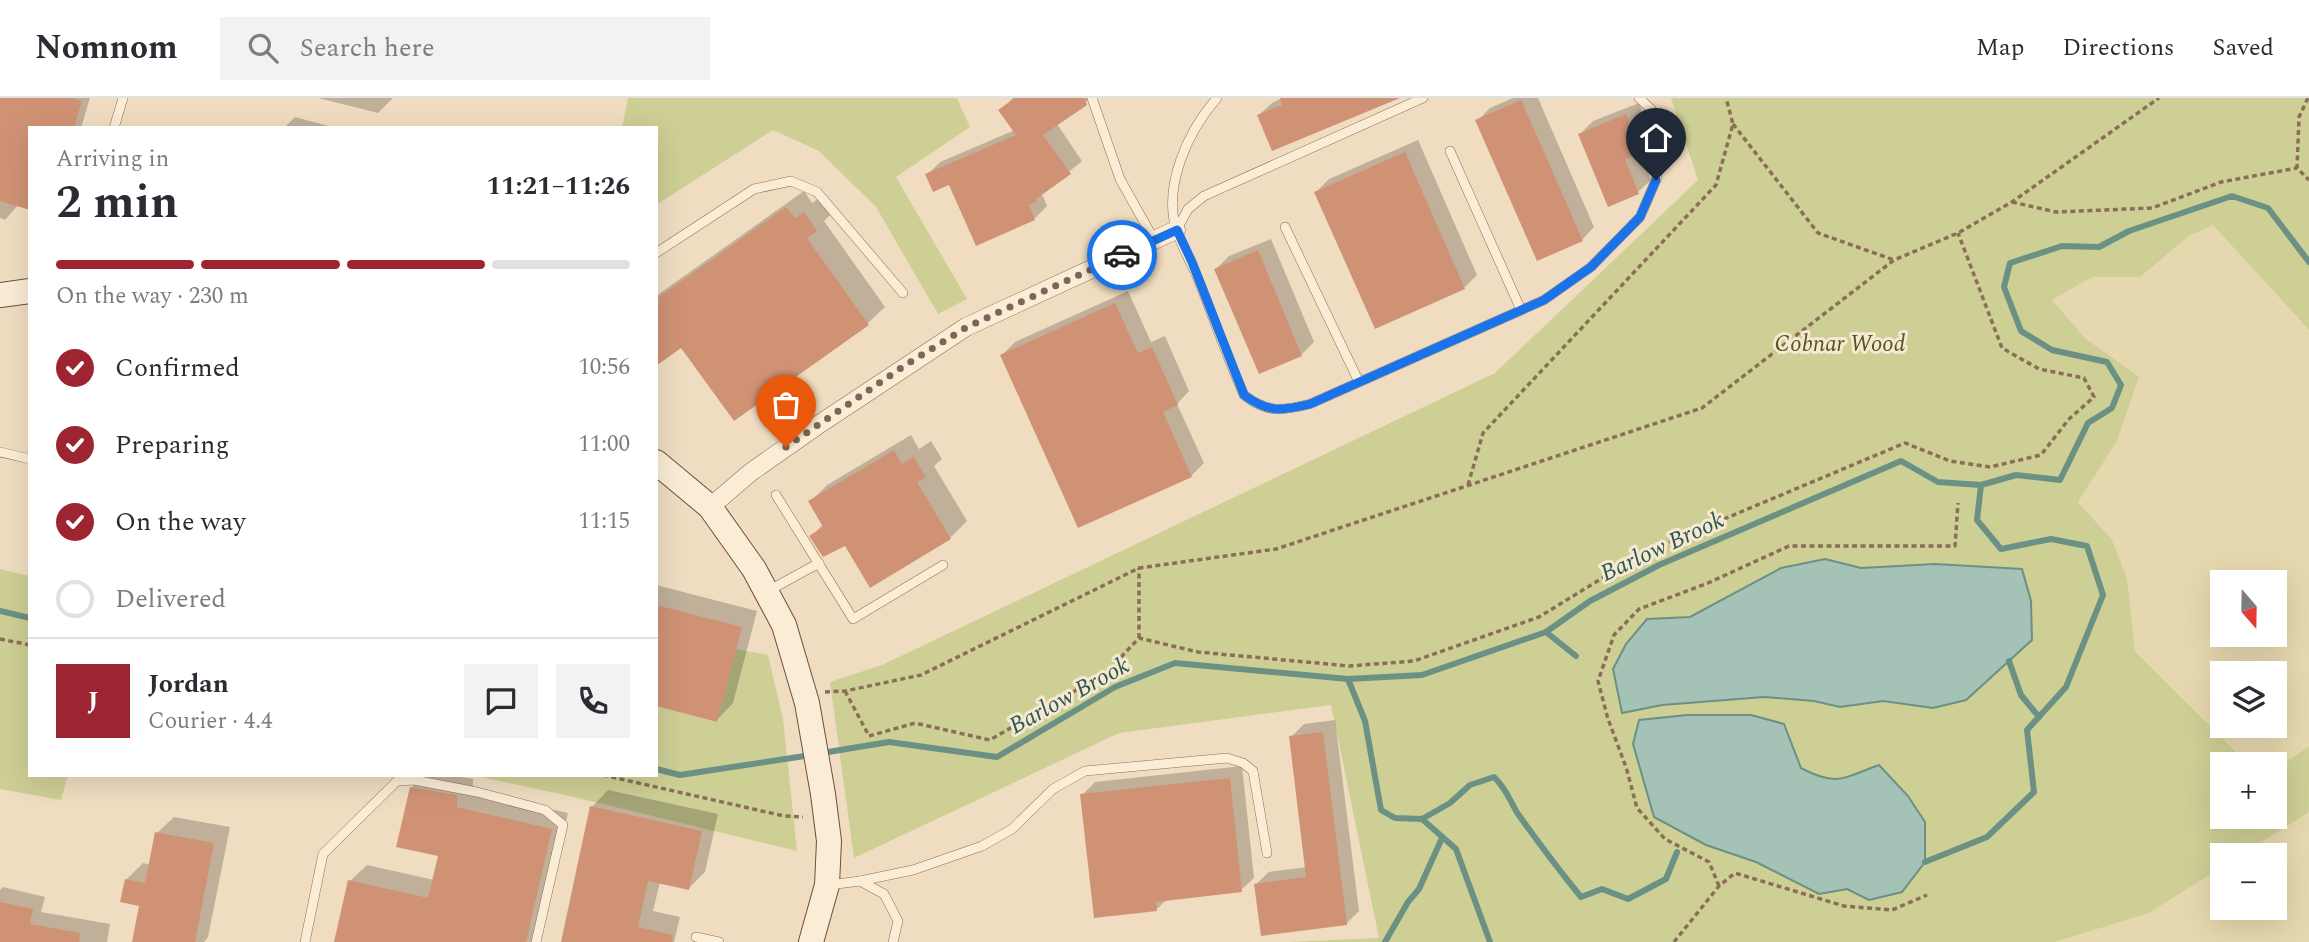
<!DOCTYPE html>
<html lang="en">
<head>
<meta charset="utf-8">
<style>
  :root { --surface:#fff; --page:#f2f2f3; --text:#2b2b33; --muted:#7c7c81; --line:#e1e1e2; --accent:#9d2532 }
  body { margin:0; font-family:Spectral,serif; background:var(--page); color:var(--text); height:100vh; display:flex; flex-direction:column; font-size:26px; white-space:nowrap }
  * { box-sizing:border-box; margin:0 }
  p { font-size:23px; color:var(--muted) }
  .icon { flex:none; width:38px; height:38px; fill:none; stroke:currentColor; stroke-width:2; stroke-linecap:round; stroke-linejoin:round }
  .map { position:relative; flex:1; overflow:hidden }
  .side { position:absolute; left:28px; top:28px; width:630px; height:651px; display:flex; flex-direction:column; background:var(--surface); border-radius:0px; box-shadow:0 7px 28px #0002 }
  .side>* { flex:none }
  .needle { width:46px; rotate:160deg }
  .buttons { position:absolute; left:2210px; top:472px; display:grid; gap:14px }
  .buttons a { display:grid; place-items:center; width:77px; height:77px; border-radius:0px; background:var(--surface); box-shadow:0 7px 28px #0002; font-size:35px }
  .pin { position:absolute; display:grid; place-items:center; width:60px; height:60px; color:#fff; margin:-72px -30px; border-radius:50% 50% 50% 0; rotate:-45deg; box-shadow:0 0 7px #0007 }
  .pin .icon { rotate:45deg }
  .courier { position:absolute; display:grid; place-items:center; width:70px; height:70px; margin:-35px; border:5px solid #1a73e8; border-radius:50%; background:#fff; color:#222; box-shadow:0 2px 9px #0007 }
  .head em { font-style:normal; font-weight:700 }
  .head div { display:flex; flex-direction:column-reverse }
  .head { display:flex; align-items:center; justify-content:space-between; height:119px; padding:0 28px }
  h1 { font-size:46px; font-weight:700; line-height:52px }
  .bar { display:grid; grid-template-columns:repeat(4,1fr); gap:10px 7px; align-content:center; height:84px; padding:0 28px }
  .bar i { height:9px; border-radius:5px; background:var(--line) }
  .bar .selected { background:var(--accent) }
  .bar p { grid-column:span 4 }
  .line { display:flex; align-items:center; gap:18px; padding:0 28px; border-top:2px solid var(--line) }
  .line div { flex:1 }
  .round { display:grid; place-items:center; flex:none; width:74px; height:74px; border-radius:0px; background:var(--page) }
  ol { padding:0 28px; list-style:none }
  li { display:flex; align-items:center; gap:21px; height:77px }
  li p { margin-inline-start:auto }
  li .icon { padding:7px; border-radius:50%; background:var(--accent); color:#fff; stroke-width:4 }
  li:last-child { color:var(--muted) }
  li i { width:38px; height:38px; border:4px solid var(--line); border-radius:50% }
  header { display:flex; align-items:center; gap:42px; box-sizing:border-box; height:98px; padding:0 35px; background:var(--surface); border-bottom:2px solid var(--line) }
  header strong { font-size:33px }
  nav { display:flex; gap:38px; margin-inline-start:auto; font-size:24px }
  .search { width:490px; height:63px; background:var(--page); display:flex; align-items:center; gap:18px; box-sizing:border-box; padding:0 24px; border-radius:0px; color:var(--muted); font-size:26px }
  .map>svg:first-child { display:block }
  .farmland { fill:#e6d8ae; fill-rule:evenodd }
  .green { fill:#cecf95; fill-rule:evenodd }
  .water { fill:#a4c2b6; stroke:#6b9184; stroke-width:2 }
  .shadow { fill:#0003 }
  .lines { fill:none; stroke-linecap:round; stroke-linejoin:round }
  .stream { stroke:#6b9184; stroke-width:6 }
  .building { fill:#d09275 }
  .lane-casing { stroke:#8b6e58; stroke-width:10 }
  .street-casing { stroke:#8b6e58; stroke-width:19 }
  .secondary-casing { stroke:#6d4f3b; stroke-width:26 }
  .path { stroke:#8b6e58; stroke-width:3.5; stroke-dasharray:5 3.5; stroke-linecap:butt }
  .lane { stroke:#faecd5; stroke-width:9 }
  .street { stroke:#faecd5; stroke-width:18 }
  .secondary { stroke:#faecd5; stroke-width:24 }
  .done { stroke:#7a6756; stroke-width:7; stroke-dasharray:0 12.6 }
  .route { stroke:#1a73e8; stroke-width:9 }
  .labels { text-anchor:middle; stroke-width:6; stroke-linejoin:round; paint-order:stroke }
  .park-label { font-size:23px; font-style:italic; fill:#4f5722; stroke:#f7e8d1 }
  .water-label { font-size:24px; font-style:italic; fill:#2b5a53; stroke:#f7e8d1 }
</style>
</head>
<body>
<header>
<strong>Nomnom</strong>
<div class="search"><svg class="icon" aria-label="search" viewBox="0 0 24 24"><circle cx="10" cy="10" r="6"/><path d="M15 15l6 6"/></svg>Search here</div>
<nav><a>Map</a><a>Directions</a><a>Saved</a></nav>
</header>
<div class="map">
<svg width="2309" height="844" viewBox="0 0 2309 844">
  <rect width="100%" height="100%" fill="#f0ddc1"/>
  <g class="farmland">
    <path d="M2213,127L2309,232V648L2291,661L2241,659L2135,553L2127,480L2112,442L2078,404L2117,343L2139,279L2085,240L2052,202L2091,179H2140L2189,138ZM2222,485H2275V537H2222ZM2222,576H2275V628H2222Z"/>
    <polygon points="2309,714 2309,844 2055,844 2149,815 2222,769 2222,810 2275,810 2275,758 2240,758"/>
  </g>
  <g class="green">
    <polygon points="628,0 957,0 970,29 896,79 967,201 938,216 876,109 819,53 773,32 656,107 656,30 622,30"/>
    <path d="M1671,0H2309V232L2213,127L2189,138L2140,179H2092L2052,202L2085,240L2139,279L2117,343L2078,404L2112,442L2127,480L2135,553L2241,659L2291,661L2309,648V714L2240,758H2222V769L2149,815L2055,844H1288L1379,840L1331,607L1119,635L854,760L830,584L882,567L1495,275L1698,82ZM1825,461L1861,470L1935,466L2022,471L2031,503L1933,610L1883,603L1840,609L1814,603L1764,599L1662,607L1622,615L1647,521L1690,519ZM1688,617H1751L1784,626L1801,670C1837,689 1843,680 1879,667L1869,802L1847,791L1819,796L1756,764L1706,747L1654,719L1640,622ZM2222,667H2275V719H2222Z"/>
    <polygon points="0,471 30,478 30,677 68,677 61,702 0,691"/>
    <polygon points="736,551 768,557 783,621 797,753 574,699 472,677 656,677 656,608 717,624"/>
  </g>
  <g class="water">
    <polygon points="1825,461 1861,470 1935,466 2022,471 2031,503 2032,542 1966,602 1933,610 1883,603 1840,609 1814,603 1764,599 1662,607 1622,615 1613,571 1626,546 1647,521 1690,519 1781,470"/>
    <path d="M1687,617H1751L1784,626L1801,670C1837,689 1843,680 1879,667L1908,698L1925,724V764L1902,794L1869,802L1847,791L1819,796L1756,764L1706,747L1654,719L1633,646L1639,622Z"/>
  </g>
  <g class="shadow">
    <polygon points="0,0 90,0 81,30 30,30 18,107 5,122 0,120"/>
    <polygon points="318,0 393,0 378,15"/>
    <polygon points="1013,0 1091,0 1057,26 1082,63 1042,96 1047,108 1034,121 950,84 927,77 940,64 1015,32 1001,12"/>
    <polygon points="1282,0 1396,0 1259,17 1272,5"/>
    <polygon points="1513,0 1538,0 1594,129 1582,142 1477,23 1490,10"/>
    <polygon points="1639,5 1653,40 1640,54 1651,82 1638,94 1609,106 1580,36 1593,23"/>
    <polygon points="295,19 336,30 284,30"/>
    <polygon points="1418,42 1477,177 1464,190 1316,94 1329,81"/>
    <polygon points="804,93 812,105 821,99 832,115 824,123 885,209 868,225 734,321 682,248 656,266 656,198"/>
    <polygon points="1271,141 1314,244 1301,257 1216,171 1229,158"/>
    <polygon points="1128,193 1151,244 1165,238 1189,293 1177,306 1204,365 1191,378 1002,257 1015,244"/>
    <polygon points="911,337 919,351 931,343 942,361 934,368 967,423 950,440 846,445 812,438 823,426 810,404 827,387"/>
    <polygon points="656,487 757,513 733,605 717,622 656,606"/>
    <polygon points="1335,622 1359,813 1346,826 1256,786 1269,774 1307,769 1291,639 1304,626"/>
    <polygon points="1242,668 1254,780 1241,792 1167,801 1157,811 1082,697 1095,684"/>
    <polygon points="424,677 450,677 473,681 473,693 568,715 538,844 336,844 350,783 367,767 434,782 440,757 411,690"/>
    <polygon points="608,692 718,716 705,774 689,790 660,784 653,813 680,819 674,844 562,844 592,709"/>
    <polygon points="174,719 230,729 208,839 204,844 134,844 141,806 126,782 143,765 151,767 157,735"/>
    <polygon points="3,789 45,799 41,814 110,826 107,844 0,844 0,792"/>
  </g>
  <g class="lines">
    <g class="stream">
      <polyline points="0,513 30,520"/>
      <polyline points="1546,534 1576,558"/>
      <polyline points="2009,563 2021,597 2039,619"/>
      <path d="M1348,581L1365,623L1381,712L1395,720L1422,721L1450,705L1470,687L1494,679C1506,690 1510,703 1518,716C1538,744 1559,772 1581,799L1602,791L1628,801L1666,781L1677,754"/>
      <polyline points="822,655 889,644 997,659 1115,589 1175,565 1348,581 1422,577 1546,534 1590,503 1659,467 1901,363 1938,384 1981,387 2016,377 2060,382 2088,325 2112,310 2121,287 2107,264 2052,252 2021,233 2004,189 2010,165 2062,148 2099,149 2129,133 2232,98 2268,110 2309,164"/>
      <polyline points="656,671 680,677 811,657"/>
      <polyline points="1422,721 1456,751 1490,844"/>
      <polyline points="1925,764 1987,739 2034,694 2027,632 2066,589 2103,497 2087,448 2051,441 2001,451 1977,422 1981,387"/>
      <polyline points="1385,844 1408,804 1419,791 1442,740"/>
    </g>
  </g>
  <g class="building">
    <polygon points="0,0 73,0 82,3 74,30 30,30 30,112 0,103"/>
    <polygon points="1015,0 1085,0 1087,7 1043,37 1071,76 1036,101 1037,103 1029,107 1035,122 976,148 949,87 933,94 925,76 1016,37 998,12"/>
    <polygon points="1280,0 1400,0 1272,53 1257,17 1282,7"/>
    <polygon points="1521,2 1583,143 1537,163 1475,22"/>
    <polygon points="1626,16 1641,55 1625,61 1639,96 1608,109 1578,36"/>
    <polygon points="1405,54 1465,191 1375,231 1314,94"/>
    <polygon points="786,109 795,120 804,114 817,133 807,140 869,227 734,323 681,250 656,268 656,201"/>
    <polygon points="1258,152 1302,258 1259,276 1214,171"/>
    <polygon points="1115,205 1138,255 1152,249 1178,307 1163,314 1192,379 1078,430 1000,257"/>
    <polygon points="894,352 902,366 914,359 926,379 917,384 951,441 870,490 845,448 823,459 809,438 823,429 808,403"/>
    <polygon points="656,507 742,529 717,624 656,608"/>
    <polygon points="1323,634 1347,827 1261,838 1254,786 1306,779 1289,638"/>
    <polygon points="1230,680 1242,794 1156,804 1157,813 1094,820 1080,696"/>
    <polygon points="410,689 457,697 457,709 552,731 526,844 334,844 348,782 428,800 438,758 396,749"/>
    <polygon points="590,708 702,733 689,792 648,783 638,829 673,837 672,844 561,844"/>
    <polygon points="155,734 214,745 195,844 132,844 139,808 120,804 125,781 145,785"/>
    <polygon points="0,804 33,811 30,826 80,835 79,844 0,844"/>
  </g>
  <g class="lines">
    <g class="lane-casing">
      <g id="lane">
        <polyline points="1092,0 1120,81 1154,142"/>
        <path d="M1217,0C1188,33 1162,89 1177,134C1183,152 1194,169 1201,188C1215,224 1228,261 1244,297C1267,315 1282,313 1310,306L1544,202L1591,169L1640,119L1656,82L1664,42L1651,11L1639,0"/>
        <polyline points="114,30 123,0"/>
        <polyline points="1450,53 1521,212"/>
        <polyline points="1285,129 1359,284"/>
        <polyline points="1177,131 1188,111 1204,98 1423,0"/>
        <polyline points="656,155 754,91 791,83 817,94 903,195"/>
        <polyline points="0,354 30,361"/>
        <polyline points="776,397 853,521 943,467"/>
        <polyline points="768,493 819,465"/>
        <polyline points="860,783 913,772 982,748 1012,731 1053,691 1085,673 1227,660 1243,665 1253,673 1267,755"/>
        <polyline points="829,787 860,783 884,796 898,823 893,844"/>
        <polyline points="696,839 719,844"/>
        <polyline points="305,844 323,756 397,683 414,682 477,694 545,712 563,727 536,844"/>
      </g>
    </g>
    <g class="street-casing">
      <polyline id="street" points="710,409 751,374 821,325 966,229 1176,132"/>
    </g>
    <g class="secondary-casing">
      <g id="secondary">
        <polyline points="0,197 30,193"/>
        <polyline points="656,364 710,409 754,471 784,527 807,605 823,696 829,743 827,787 811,844"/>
      </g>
    </g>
    <g class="path">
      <polyline points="2308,0 2299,19 2297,70 2309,82"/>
      <polyline points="1733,26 1818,135 1894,162"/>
      <polyline points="2012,104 2056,114 2152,110 2221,84 2297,70"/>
      <polyline points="1468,387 1483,335 1716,87 1733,26 1726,0"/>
      <polyline points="1139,540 1139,470"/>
      <polyline points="0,541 30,547"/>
      <polyline points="845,593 869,638 915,625 990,642 1106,575 1139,540 1198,554 1349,568 1414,563 1539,519 1643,455 1905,345 1950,363 1990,369 2041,357 2069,321 2094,299 2084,280 2039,271 2002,250 1958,135"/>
      <polyline points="825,594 845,593 921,577 1139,470 1276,451 1702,310 1894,162 1958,135 2012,104 2159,0"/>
      <polyline points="603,677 784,718 803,719"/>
      <polyline points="1719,788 1709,764 1665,741 1637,710 1626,669 1608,621 1598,583 1614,537 1639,511 1708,485 1789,448 1955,448 1958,405"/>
      <polyline points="1674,844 1719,788 1735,775 1844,808 1892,812 1927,797"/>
    </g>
    <use href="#lane" class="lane"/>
    <use href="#street" class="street"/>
    <use href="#secondary" class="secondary"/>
  </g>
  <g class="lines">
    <polyline class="done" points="786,349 907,266 967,229 1122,157"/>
    <path class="route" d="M1122,157L1177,132L1192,164L1244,297C1268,315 1282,313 1310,306L1544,202L1591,169L1640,119L1656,82"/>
  </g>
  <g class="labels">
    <g class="park-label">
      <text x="1840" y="253">Cobnar Wood</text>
    </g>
    <g class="water-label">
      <text transform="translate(1662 448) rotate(-25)" y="8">Barlow Brook</text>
      <text transform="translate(1069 597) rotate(-29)" y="8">Barlow Brook</text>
    </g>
  </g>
</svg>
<div class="buttons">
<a><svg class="needle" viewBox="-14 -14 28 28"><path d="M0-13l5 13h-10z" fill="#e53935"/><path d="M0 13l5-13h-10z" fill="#7c7c81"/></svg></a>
<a><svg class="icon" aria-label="layers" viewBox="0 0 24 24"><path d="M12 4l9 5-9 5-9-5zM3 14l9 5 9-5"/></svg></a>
<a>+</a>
<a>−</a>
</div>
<div class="pin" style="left:786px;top:349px;background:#ea580c"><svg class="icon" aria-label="bag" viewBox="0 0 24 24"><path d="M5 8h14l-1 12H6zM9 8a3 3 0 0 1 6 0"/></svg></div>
<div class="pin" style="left:1656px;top:82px;background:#1f2937"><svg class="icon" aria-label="home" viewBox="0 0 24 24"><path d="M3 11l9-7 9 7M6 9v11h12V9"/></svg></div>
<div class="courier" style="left:1122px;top:157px"><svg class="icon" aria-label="car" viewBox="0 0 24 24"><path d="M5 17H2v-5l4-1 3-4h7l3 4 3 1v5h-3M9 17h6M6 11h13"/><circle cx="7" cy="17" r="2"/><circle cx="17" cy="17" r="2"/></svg></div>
<section class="side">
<div class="head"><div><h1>2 min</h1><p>Arriving in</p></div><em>11:21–11:26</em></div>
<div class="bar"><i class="selected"></i><i class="selected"></i><i class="selected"></i><i></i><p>On the way · 230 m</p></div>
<ol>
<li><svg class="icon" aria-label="check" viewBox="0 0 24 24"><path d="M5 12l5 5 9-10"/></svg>Confirmed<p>10:56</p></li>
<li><svg class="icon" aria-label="check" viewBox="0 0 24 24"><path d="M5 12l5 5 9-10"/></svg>Preparing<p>11:00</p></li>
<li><svg class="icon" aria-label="check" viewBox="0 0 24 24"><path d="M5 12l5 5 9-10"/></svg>On the way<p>11:15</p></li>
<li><i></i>Delivered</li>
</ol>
<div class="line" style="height:126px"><b class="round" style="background:var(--accent);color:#fff">J</b><div><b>Jordan</b><p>Courier · 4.4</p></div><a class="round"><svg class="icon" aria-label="chat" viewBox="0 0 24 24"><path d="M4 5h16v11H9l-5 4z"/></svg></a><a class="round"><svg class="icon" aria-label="phone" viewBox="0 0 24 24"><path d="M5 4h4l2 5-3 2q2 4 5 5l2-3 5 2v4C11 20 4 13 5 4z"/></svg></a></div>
</section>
</div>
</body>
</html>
